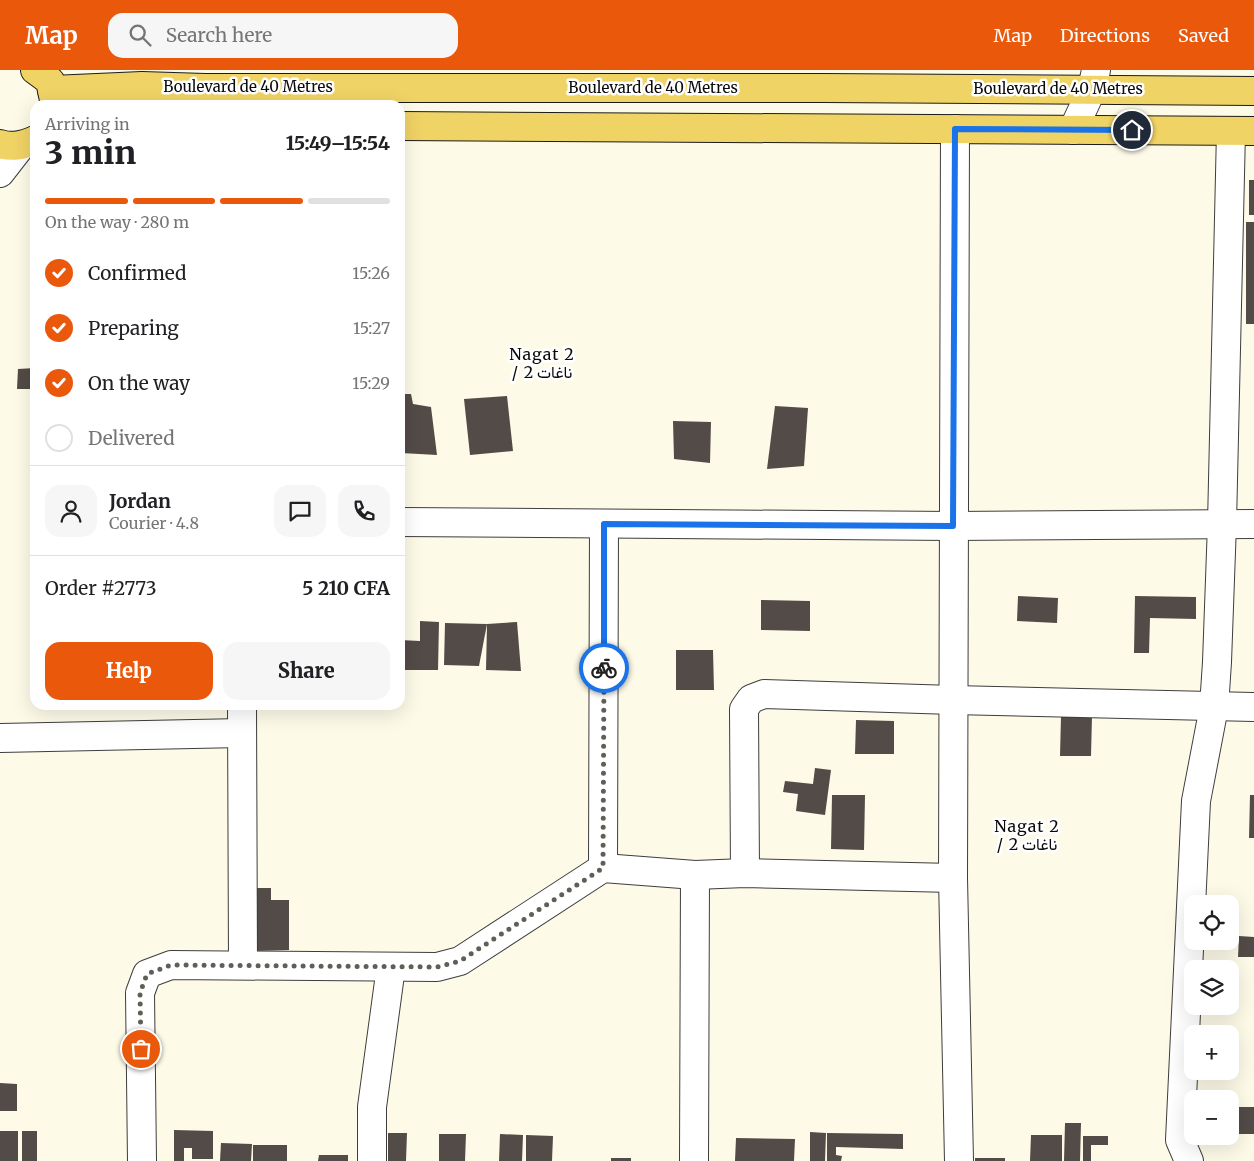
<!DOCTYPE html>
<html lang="en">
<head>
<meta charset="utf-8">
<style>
  :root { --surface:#fff; --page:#f6f6f6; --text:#202124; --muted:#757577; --line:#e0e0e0; --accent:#ea580c }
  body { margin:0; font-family:Merriweather,Vazirmatn,serif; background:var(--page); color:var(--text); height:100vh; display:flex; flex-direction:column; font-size:19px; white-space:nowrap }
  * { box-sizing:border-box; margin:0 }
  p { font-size:16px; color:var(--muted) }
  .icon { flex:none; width:28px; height:28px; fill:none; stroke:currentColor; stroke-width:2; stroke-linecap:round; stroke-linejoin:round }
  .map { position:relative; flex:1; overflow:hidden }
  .drawer { position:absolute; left:30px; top:30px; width:375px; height:610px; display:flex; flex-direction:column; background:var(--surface); border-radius:15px; box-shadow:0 5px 20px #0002 }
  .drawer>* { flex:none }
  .fabs { position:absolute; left:1184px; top:825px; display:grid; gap:10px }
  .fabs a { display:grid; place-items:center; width:55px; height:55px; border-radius:10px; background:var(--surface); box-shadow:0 5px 20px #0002; font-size:25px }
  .pin { position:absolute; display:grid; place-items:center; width:42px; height:42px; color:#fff; margin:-21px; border:2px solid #fff; border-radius:50%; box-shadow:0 1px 5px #0007 }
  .courier { position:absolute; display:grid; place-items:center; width:50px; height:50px; margin:-25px; border:4px solid #1a73e8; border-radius:50%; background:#fff; color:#222; box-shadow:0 1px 6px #0007 }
  .head em { font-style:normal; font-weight:800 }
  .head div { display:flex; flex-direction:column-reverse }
  .head { display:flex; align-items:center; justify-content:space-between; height:85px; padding:0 15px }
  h1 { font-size:32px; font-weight:800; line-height:38px }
  .bar { display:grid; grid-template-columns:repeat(4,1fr); gap:8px 5px; align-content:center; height:60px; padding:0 15px }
  .bar i { height:6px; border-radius:4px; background:var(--line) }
  .bar .active { background:var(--accent) }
  .bar p { grid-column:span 4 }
  .line { display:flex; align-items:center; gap:12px; padding:0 15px; border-top:1px solid var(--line) }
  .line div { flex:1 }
  .round { display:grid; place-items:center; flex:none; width:52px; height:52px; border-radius:15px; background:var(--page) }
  ol { padding:0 15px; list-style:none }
  li { display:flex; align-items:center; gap:15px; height:55px }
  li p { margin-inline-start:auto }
  li .icon { padding:5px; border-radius:50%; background:var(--accent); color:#fff; stroke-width:4 }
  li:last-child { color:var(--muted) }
  li i { width:28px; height:28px; border:2px solid var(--line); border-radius:50% }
  .primary-button { display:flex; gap:10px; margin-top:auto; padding:10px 15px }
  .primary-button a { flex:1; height:58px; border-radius:15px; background:var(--accent); color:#fff; font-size:20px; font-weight:800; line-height:58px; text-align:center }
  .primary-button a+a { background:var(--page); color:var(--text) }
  header { display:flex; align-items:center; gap:30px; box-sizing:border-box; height:70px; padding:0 25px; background:var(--accent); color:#fff }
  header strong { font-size:24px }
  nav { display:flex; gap:28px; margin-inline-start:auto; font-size:18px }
  .search { width:350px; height:45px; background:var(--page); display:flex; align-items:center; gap:12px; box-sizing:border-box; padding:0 18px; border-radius:15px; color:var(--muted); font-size:19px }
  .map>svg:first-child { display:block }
  .building { fill:#524b47 }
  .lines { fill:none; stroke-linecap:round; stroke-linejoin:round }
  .minor-casing { stroke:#3d3d3d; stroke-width:30 }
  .major-casing { stroke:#1b1b1b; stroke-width:30 }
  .minor { stroke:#fff; stroke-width:28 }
  .major { stroke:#f0d365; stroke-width:28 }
  .done { stroke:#5f5e58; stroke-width:5; stroke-dasharray:0 9 }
  .route { stroke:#1a73e8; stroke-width:6 }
  .labels { text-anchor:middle; stroke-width:5; stroke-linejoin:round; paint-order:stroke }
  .street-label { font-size:15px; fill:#0a0a0a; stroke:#fff }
  .neighbourhood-label { font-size:16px; letter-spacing:1px; fill:#0a0a0a; stroke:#fff }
</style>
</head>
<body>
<header>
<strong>Map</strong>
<div class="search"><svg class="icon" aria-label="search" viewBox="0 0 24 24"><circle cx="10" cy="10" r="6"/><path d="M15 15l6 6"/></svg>Search here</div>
<nav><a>Map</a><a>Directions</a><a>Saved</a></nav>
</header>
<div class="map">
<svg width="1254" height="1091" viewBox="0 0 1254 1091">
  <rect width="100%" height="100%" fill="#fefae8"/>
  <g class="building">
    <rect x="1249" y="110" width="5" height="35"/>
    <rect x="1246" y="152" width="8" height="102"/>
    <polygon points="35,298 35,319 17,319 18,299"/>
    <polygon points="400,324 411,324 413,334 431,337 437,385 401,383 403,350 400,348"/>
    <polygon points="507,326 513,381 470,385 464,329"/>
    <polygon points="775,336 808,338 804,396 767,399"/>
    <polygon points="673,351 711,352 710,393 674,389"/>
    <polygon points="1018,526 1058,528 1057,553 1017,551"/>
    <polygon points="1135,526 1196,527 1196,549 1150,548 1149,583 1134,583"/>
    <polygon points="761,530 810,531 810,561 761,560"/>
    <polygon points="420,551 439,552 438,600 400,600 400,570 420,571"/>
    <polygon points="517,552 521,601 486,600 487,554"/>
    <polygon points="445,553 487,554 479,596 444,595"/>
    <polygon points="676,580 713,580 714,620 676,620"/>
    <polygon points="1061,646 1092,646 1091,686 1060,686"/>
    <polygon points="856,650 894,651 894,684 855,684"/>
    <polygon points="815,698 831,700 825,745 796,741 798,724 783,722 785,711 813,714"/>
    <polygon points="832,725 865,725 864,780 831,779"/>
    <polygon points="1250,725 1254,725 1254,768 1249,768"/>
    <polygon points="251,818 271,818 271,830 289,830 289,880 251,881"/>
    <polygon points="1239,866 1254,867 1254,887 1238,887"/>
    <polygon points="0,1013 17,1014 17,1041 0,1041"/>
    <rect x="1230" y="1037" width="24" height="27"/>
    <polygon points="1065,1053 1081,1053 1080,1091 1064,1091"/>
    <polygon points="174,1060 213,1061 213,1089 192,1089 192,1078 184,1078 184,1091 174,1091"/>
    <rect x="0" y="1061" width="18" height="30"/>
    <rect x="22" y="1061" width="15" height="30"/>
    <polygon points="810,1062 826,1063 825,1091 810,1091"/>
    <polygon points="388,1063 407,1063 406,1091 388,1091"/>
    <polygon points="827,1063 903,1064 903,1079 836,1077 836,1085 842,1086 841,1091 827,1091"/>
    <polygon points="439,1064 466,1064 465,1091 439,1091"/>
    <polygon points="500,1064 523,1065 522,1091 499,1091"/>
    <polygon points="526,1065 553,1066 552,1091 526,1091"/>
    <polygon points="1031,1065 1062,1065 1062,1091 1030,1091"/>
    <polygon points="1083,1066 1108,1066 1108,1075 1091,1075 1091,1091 1083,1091"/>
    <polygon points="736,1068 795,1069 794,1091 735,1091"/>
    <polygon points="221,1073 252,1074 251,1091 220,1091"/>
    <rect x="253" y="1075" width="34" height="16"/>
    <polygon points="319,1085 348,1085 348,1091 318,1091"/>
    <rect x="611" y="1088" width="20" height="3"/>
    <rect x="975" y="1088" width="30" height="3"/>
  </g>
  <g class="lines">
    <g class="minor-casing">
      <g id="minor">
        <polyline points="955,59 953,808 959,1091"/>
        <polyline points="1073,60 1092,19 1096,0"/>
        <polyline points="0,103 21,76"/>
        <polyline points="400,452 953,456 1254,454"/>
        <polyline points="242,635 243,895"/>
        <polyline points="0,668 242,663"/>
        <polyline points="603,798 604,454"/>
        <polyline points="745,803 744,639 751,629 764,624 953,630 1254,637"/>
        <polyline points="142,1091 140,923 147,904 171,895 437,897 460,891 603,798 695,805 745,803 953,808"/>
        <polyline points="372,1091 372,1037 391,897"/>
        <polyline points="694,1091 695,805"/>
        <polyline points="1189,1091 1180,1070 1196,731 1214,637 1217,592 1222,454 1231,61"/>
      </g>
    </g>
    <g class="major-casing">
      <g id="major">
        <polyline points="35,0 50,11 55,35"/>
        <polyline points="52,20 142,16 205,18 823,18 1254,21"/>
        <polyline points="400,56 1254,61"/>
        <path d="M0,74C13,78 23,75 35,70"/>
      </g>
    </g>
    <use href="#minor" class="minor"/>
    <use href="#major" class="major"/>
  </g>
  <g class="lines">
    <polyline class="done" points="141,979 140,923 147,904 171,895 437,897 460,891 603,798 604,598"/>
    <polyline class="route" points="604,598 604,454 953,456 955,59 1132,60"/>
  </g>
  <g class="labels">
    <g class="street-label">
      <text x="248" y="22">Boulevard de 40 Metres</text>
      <text x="653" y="23">Boulevard de 40 Metres</text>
      <text x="1058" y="24">Boulevard de 40 Metres</text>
    </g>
    <g class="neighbourhood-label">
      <text x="542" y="290">Nagat 2<tspan x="542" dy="18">/ ناغات 2</tspan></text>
      <text x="1027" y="762">Nagat 2<tspan x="1027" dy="18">/ ناغات 2</tspan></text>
    </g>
  </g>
</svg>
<div class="fabs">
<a><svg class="icon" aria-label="locate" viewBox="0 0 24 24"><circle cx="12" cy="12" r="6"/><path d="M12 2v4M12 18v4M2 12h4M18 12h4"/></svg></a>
<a><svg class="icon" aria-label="layers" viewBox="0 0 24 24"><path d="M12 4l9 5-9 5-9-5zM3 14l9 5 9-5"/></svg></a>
<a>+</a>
<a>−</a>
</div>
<div class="pin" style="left:141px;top:979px;background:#ea580c"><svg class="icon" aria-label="bag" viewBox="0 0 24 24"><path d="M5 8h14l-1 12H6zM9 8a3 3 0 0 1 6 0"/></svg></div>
<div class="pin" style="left:1132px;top:60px;background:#1f2937"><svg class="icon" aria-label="home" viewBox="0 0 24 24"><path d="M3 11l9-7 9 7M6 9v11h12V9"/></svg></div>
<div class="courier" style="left:604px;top:598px"><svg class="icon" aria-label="bike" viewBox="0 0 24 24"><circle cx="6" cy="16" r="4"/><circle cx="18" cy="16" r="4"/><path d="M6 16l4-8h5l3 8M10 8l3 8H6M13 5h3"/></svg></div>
<section class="drawer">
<div class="head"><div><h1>3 min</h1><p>Arriving in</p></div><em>15:49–15:54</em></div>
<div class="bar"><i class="active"></i><i class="active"></i><i class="active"></i><i></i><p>On the way · 280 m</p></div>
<ol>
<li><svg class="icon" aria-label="check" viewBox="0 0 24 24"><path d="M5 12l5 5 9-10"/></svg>Confirmed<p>15:26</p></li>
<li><svg class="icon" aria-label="check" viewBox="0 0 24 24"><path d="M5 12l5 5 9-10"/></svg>Preparing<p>15:27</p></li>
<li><svg class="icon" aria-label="check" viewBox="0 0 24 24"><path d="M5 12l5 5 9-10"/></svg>On the way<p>15:29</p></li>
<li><i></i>Delivered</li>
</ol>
<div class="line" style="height:90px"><a class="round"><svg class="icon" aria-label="person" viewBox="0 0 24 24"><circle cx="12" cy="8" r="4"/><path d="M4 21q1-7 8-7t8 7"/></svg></a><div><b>Jordan</b><p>Courier · 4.8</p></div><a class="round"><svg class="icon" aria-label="chat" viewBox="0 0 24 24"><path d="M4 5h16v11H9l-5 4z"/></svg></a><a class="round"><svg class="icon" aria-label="phone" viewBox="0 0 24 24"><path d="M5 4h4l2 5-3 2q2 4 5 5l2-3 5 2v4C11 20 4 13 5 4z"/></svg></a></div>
<div class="line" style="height:65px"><div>Order #2773</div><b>5 210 CFA</b></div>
<div class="primary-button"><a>Help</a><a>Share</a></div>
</section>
</div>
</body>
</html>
